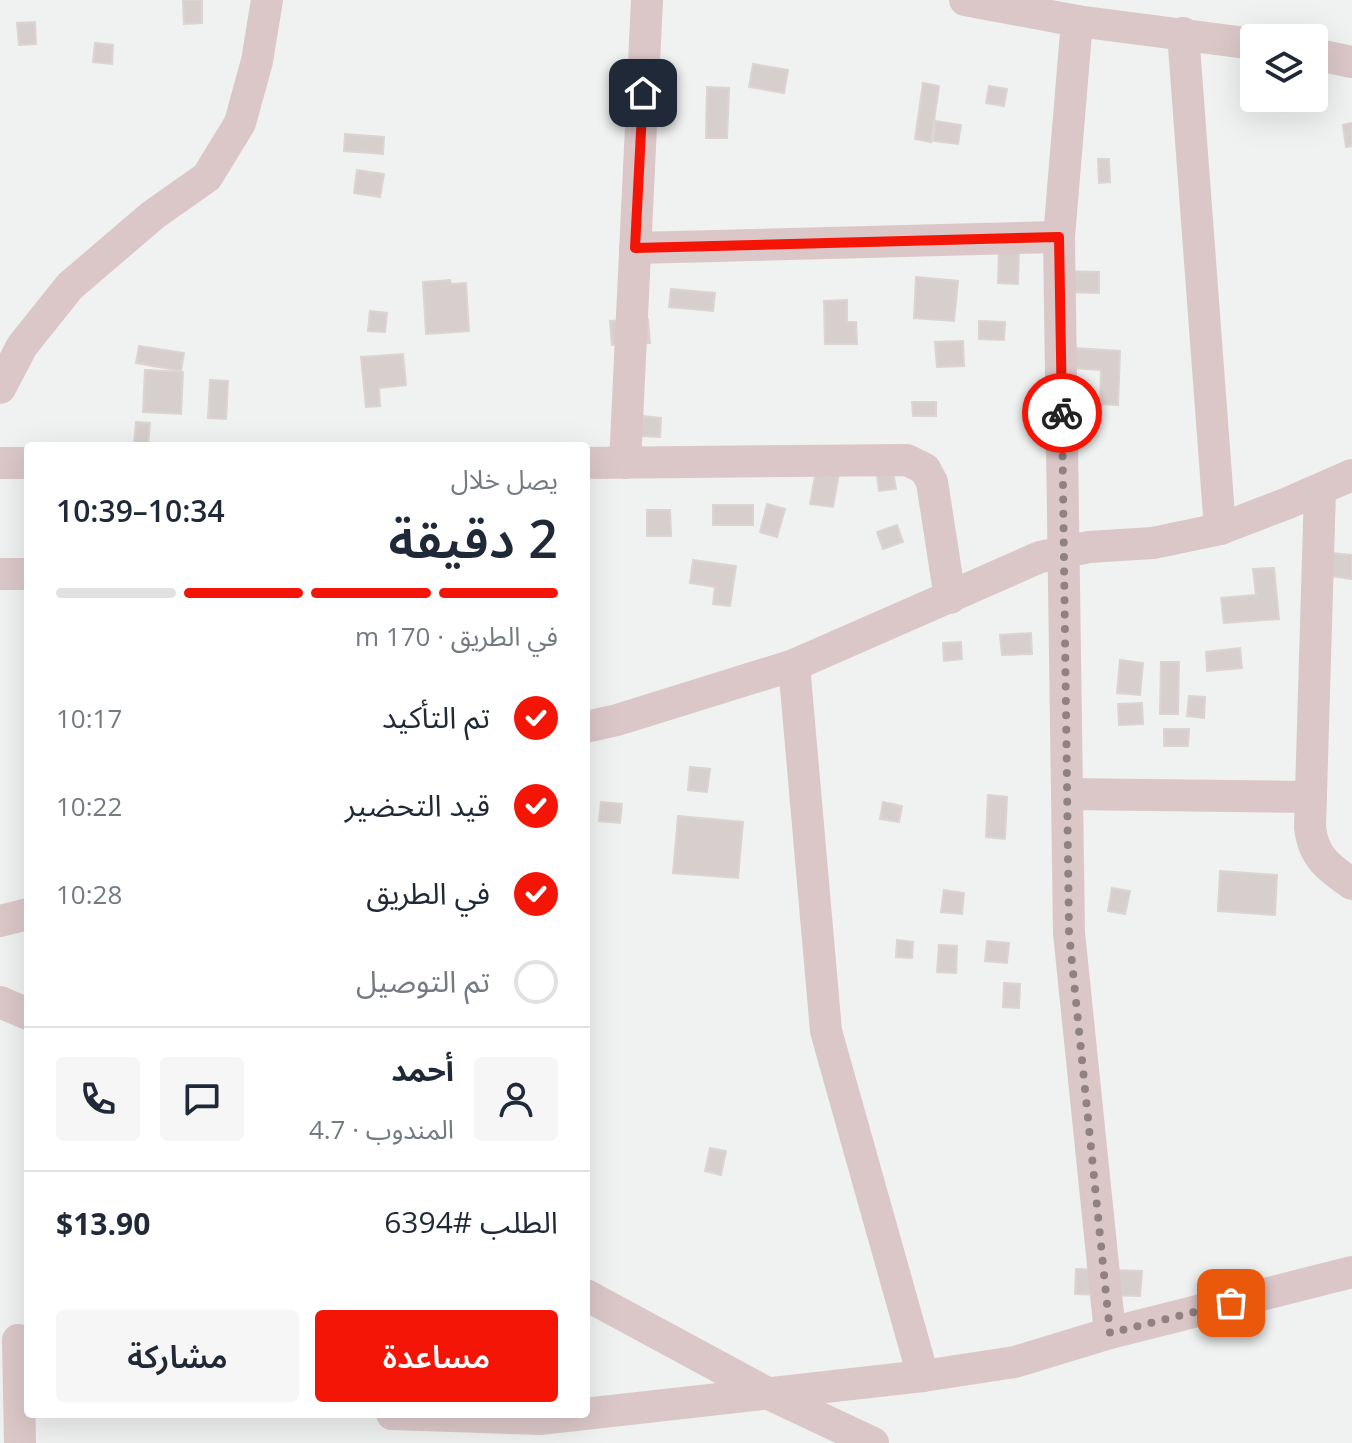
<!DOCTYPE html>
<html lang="ar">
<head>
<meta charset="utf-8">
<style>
  :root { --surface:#fff; --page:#f6f6f7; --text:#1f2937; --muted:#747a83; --line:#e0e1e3; --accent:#f41507 }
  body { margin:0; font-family:"Open Sans","Noto Sans Arabic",sans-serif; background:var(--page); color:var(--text); direction:rtl; height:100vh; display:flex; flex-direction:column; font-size:30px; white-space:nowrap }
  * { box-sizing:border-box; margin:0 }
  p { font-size:26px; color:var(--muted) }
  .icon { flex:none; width:44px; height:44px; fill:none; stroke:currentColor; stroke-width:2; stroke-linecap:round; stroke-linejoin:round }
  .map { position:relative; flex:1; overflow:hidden; direction:ltr }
  .drawer { position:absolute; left:24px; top:442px; width:566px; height:976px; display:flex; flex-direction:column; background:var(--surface); border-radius:8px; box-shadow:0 8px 32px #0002; direction:rtl }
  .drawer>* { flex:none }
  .buttons { position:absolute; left:1240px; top:24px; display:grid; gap:16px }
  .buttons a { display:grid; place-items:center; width:88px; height:88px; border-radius:8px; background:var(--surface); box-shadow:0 8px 32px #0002; font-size:40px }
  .pin { position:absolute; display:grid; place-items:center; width:68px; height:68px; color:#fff; margin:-34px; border-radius:16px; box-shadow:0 4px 12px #0006 }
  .courier { position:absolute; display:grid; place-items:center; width:80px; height:80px; margin:-40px; border:6px solid #f41507; border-radius:50%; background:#fff; color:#222; box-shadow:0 2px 10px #0007 }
  .headline em { font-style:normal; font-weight:600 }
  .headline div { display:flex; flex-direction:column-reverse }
  .headline { display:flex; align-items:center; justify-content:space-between; height:136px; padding:0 32px }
  h1 { font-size:52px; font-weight:600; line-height:60px }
  .bar { display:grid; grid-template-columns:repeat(4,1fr); gap:12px 8px; align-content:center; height:96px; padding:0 32px }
  .bar i { height:10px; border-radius:6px; background:var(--line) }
  .bar .on { background:var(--accent) }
  .bar p { grid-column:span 4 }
  .line { display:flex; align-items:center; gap:20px; padding:0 32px; border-top:2px solid var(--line) }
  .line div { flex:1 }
  .round { display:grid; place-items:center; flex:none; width:84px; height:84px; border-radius:8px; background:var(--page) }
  ol { padding:0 32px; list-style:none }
  li { display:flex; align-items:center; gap:24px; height:88px }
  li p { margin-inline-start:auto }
  li .icon { padding:8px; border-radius:50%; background:var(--accent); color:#fff; stroke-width:4 }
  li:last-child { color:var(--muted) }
  li i { width:44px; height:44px; border:4px solid var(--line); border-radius:50% }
  .cta { display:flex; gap:16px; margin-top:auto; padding:16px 32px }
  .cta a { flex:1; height:92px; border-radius:8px; background:var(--accent); color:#fff; font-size:32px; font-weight:600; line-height:92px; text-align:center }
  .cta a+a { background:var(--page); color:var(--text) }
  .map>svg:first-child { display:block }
  .building { fill:#d7cfce; stroke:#dbd4d2; stroke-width:2 }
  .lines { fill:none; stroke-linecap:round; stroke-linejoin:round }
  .minor { stroke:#dbc7c8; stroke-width:32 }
  .done { stroke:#918282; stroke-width:8; stroke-dasharray:0 14.4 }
  .route { stroke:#f41507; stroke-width:10 }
</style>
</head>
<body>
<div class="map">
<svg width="1352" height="1443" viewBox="0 0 1352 1443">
  <rect width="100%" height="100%" fill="#eff2f0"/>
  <g class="building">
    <polygon points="183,0 202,0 202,23 184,24"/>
    <polygon points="35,22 36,44 19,45 17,23"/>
    <polygon points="95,43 113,45 112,64 93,62"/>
    <polygon points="753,64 788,70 784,93 749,87"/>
    <polygon points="923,83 939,86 931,142 915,139"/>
    <polygon points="989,86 1007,89 1004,106 986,103"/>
    <polygon points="707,87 729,88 727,138 706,138"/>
    <polygon points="936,121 961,125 958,144 933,141"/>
    <polygon points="1352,123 1352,146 1346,147 1343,125"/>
    <polygon points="345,134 384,137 383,154 344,151"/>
    <polygon points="1098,159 1109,159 1110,182 1099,183"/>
    <polygon points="357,170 384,174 380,197 354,193"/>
    <polygon points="999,250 1019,251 1018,284 998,283"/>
    <polygon points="1064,271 1099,272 1099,293 1063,292"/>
    <polygon points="916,277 958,281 954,321 914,318"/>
    <polygon points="450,280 451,284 466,283 469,331 426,334 423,282"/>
    <polygon points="671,289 715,293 713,311 669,307"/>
    <polygon points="847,300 847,322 856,322 857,344 825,344 824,301"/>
    <polygon points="370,311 387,313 385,332 368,331"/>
    <polygon points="648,319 650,343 612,345 610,321"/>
    <polygon points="979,321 1005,322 1004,340 979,339"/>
    <polygon points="963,341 964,366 937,367 935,342"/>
    <polygon points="139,346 184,353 181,371 136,363"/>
    <polygon points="1074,348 1120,351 1118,405 1100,404 1101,370 1073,368"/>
    <polygon points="403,354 406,385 379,388 380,406 366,407 361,357"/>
    <polygon points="145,370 183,372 181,414 143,412"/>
    <polygon points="210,380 228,381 226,419 208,418"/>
    <polygon points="912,402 936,402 936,416 913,416"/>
    <polygon points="643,416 661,418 660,437 641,436"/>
    <polygon points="136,422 150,423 148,445 134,444"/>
    <polygon points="817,465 840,468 833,507 810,504"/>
    <polygon points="892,465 896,489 879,491 876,467"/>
    <polygon points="767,504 785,509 777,537 760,532"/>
    <rect x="713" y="505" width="40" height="20"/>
    <polygon points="647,510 670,510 671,536 647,536"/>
    <polygon points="897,525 903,542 883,549 877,532"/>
    <polygon points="1332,553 1352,555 1352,579 1329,576"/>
    <polygon points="693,560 736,566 730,606 713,604 715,587 690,583"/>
    <polygon points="1274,568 1279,619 1224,623 1221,598 1256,595 1253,569"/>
    <polygon points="1031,633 1032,654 1002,655 1000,635"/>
    <polygon points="961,642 962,659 944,661 943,643"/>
    <polygon points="1240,648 1242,668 1207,671 1206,652"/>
    <polygon points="1120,660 1143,663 1140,695 1117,693"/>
    <polygon points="1161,662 1179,662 1178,714 1160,714"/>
    <polygon points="1189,696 1205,697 1204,718 1187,716"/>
    <polygon points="1142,703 1143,724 1119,725 1118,704"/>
    <polygon points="1164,729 1189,729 1188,746 1164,746"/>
    <polygon points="690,767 710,769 707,792 688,790"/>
    <polygon points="988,795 1007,797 1005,839 986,837"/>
    <polygon points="601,802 622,804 620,823 599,821"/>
    <polygon points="883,802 902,806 899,822 880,819"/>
    <polygon points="678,816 743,822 738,878 673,873"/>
    <polygon points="1220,871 1277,875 1275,915 1218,911"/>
    <polygon points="1112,888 1130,891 1125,914 1108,911"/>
    <polygon points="944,890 964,893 962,914 941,912"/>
    <polygon points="897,940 913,942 912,958 896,957"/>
    <polygon points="987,941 1009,943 1007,963 985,961"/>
    <polygon points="939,945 957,946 956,973 937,972"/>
    <polygon points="1004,983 1020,984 1019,1008 1003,1007"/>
    <polygon points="710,1148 726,1151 721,1175 705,1171"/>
    <polygon points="1076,1269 1142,1271 1140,1296 1075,1294"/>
  </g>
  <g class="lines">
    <g class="minor">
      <polyline points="965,0 1077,21 1254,44"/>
      <polyline points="1077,21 1059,237 1069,933 1110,1333"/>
      <polyline points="1183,33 1220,529"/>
      <polyline points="1314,54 1352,62"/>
      <polyline points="635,248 1059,237"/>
      <polyline points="0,388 22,346 70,286 153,215 207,177 240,123 257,61 267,0"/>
      <polyline points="0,463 28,463"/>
      <polyline points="586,463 907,460 925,469 932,482 950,598"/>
      <polyline points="625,463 647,0"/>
      <path d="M1320,490L1310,827C1313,857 1329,868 1352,884"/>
      <polyline points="0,574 28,574"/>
      <polyline points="794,665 826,1031 923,1376"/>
      <polyline points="586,727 617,720 794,665 1040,557 1089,547 1153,543 1220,529 1288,503 1352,475"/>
      <polyline points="1067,794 1311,797"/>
      <polyline points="0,921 28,914"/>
      <polyline points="0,1002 28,1014"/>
      <polyline points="586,1295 769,1394 873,1443"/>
      <polyline points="18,1340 20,1443"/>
      <polyline points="392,1414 540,1419 923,1376 1015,1362 1110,1333 1352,1272"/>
    </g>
  </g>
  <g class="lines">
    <polyline class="done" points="1062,413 1069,933 1110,1333 1231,1303"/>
    <polyline class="route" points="643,93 635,248 1059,237 1062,413"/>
  </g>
</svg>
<div class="buttons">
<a><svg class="icon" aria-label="layers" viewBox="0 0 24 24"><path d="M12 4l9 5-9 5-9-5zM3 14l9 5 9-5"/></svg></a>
</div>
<div class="pin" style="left:1231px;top:1303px;background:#ea580c"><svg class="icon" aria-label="bag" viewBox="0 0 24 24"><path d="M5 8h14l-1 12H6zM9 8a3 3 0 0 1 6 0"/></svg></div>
<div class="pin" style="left:643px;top:93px;background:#1f2937"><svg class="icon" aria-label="home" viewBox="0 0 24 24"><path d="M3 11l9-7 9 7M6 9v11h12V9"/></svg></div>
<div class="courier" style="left:1062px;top:413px"><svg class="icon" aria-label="bike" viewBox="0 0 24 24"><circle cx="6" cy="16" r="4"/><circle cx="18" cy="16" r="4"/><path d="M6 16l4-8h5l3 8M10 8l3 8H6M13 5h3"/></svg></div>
<section class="drawer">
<div class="headline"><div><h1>2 دقيقة</h1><p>يصل خلال</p></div><em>10:34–10:39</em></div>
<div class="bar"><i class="on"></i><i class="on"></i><i class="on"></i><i></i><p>في الطريق · 170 m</p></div>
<ol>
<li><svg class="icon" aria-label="check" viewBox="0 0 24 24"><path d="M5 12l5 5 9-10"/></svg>تم التأكيد<p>10:17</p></li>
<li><svg class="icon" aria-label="check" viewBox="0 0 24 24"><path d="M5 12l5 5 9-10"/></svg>قيد التحضير<p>10:22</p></li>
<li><svg class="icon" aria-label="check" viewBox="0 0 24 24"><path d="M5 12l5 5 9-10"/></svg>في الطريق<p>10:28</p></li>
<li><i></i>تم التوصيل</li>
</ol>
<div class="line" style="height:144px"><a class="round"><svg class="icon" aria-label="person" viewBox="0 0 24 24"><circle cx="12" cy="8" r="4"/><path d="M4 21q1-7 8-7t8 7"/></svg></a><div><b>أحمد</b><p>المندوب · 4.7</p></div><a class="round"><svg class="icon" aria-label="chat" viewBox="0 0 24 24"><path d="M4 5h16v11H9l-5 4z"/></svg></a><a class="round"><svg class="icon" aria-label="phone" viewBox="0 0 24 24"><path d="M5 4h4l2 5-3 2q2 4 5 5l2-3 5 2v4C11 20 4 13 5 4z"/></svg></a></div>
<div class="line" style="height:104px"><div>الطلب #6394</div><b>$13.90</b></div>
<div class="cta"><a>مساعدة</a><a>مشاركة</a></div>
</section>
</div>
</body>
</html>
